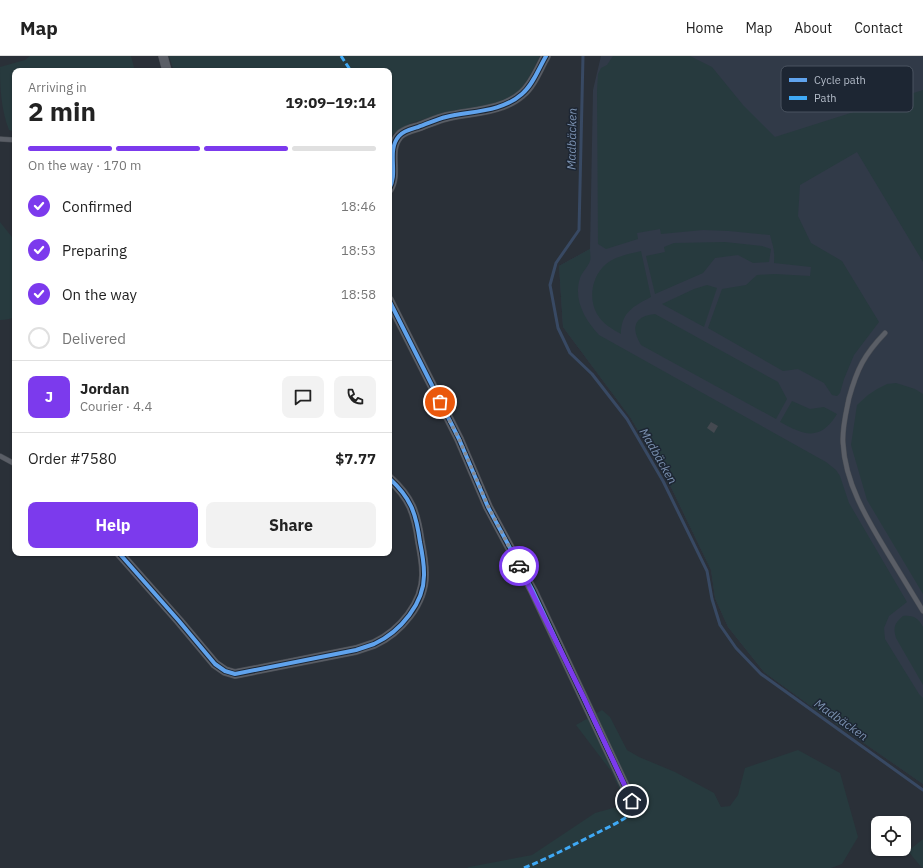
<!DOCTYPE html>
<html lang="en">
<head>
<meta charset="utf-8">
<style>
  :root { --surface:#fff; --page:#f2f2f2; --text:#222; --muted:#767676; --line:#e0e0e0; --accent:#7c3aed }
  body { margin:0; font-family:"IBM Plex Sans",sans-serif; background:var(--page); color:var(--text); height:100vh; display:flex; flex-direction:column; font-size:15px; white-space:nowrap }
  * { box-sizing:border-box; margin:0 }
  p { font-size:13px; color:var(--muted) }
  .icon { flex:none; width:22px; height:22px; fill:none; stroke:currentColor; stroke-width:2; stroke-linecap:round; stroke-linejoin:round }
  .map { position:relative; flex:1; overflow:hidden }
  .sheet { position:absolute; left:12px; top:12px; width:380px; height:488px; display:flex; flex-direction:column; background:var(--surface); border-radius:8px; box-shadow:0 1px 3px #0004 }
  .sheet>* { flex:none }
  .buttons { position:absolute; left:871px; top:760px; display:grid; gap:8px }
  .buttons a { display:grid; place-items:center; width:40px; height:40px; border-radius:8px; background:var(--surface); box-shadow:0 1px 3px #0004; font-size:20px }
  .pin { position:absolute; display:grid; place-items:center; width:34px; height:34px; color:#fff; margin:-17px; border:2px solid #fff; border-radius:50%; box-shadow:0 1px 4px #0007 }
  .courier { position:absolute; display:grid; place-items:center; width:40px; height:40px; margin:-20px; border:3px solid #7c3aed; border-radius:50%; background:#fff; color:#222; box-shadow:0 1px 5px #0007 }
  .headline em { font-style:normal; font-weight:700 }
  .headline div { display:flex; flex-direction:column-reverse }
  .headline { display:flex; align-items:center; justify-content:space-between; height:68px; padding:0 16px }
  h1 { font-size:26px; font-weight:700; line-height:30px }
  .bar { display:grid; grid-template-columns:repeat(4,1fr); gap:6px 4px; align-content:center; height:48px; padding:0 16px }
  .bar i { height:5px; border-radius:3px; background:var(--line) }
  .bar .on { background:var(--accent) }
  .bar p { grid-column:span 4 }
  .line { display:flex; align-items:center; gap:10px; padding:0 16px; border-top:1px solid var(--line) }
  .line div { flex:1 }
  .round { display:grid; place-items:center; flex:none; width:42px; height:42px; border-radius:8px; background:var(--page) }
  ol { padding:0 16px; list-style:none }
  li { display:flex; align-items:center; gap:12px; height:44px }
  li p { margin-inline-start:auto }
  li .icon { padding:4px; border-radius:50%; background:var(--accent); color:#fff; stroke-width:4 }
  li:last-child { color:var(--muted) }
  li i { width:22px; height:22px; border:2px solid var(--line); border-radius:50% }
  .cta { display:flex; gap:8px; margin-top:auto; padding:8px 16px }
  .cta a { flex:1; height:46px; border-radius:8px; background:var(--accent); color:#fff; font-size:16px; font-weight:700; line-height:46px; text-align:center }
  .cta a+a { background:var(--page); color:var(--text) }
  header { display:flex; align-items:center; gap:24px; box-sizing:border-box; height:56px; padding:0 20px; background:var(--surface); border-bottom:1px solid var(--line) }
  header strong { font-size:19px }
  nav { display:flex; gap:22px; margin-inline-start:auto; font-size:14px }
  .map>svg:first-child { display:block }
  .airport { fill:#313a48 }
  .green { fill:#273a3e }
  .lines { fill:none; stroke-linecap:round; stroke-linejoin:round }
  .stream { stroke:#384963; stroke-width:3 }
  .building { fill:#444950 }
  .service-casing { stroke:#484c53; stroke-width:5.5 }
  .minor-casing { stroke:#484c53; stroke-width:10 }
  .service { stroke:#5a5e66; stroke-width:4.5 }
  .minor { stroke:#5a5e66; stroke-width:9 }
  .quiet { stroke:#3fa9f5; stroke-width:3; stroke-dasharray:6 3; stroke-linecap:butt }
  .cycleway-casing { stroke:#1d2633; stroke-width:6 }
  .cycleway { stroke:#60a3ed; stroke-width:4 }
  .done { stroke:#848b96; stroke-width:4; stroke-dasharray:0 7.2 }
  .route { stroke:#7c3aed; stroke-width:5 }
  .labels { text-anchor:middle; stroke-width:3; stroke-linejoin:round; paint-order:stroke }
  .water-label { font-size:12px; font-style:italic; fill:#7c92b1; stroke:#1d2633 }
  .key { fill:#1d2633; stroke:#4a5360; stroke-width:1 }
  .key-label { font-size:11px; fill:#b4bcc9 }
</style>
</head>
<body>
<header>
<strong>Map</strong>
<nav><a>Home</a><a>Map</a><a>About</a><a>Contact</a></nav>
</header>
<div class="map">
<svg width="923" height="812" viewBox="0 0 923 812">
  <rect width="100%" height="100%" fill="#2a3038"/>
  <polygon class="airport" points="601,0 923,0 923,728 812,651 764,616 728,571 715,542 711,514 667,423 630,361 563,271 559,210 590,193 593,34"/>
  <g class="green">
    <path d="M30,0H131L135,15H15V76L9,74C1,53 0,32 0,11L25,4Z"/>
    <polygon points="169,0 540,0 528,23 520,36 503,47 434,60 411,67 393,78 389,87 389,15 174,15"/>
    <path d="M613,0H690L712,11L743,49L775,81L923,34V206L857,96L800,129L798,160L811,187L842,205L879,266L854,299L844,323L840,337L837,340L832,339L824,327L798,313L783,315L708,272L722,233L746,229L757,219L775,218L810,220L811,211L774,207C775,194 773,191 770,179L729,175L703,174L661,178L660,173L637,177L638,183L606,193L598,188L597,35L598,18L601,12L607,9Z"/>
    <path d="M0,166L15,185V261C10,263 6,264 0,264Z"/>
    <polygon points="725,186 762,190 771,193 769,206 753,207 738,199 715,202 703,217 655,238 646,200 665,196 664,191 674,187"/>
    <path d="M590,193C590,196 591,202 590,205C588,211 582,216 580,222C573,244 585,264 599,279L826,406L836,414L840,420L849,447L907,546L889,560L884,572L885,583L919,638L923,642V728L812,651L764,616L728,571L715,542L711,514L667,423L630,361L563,271L559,210Z"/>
    <path d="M641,195L651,241C634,250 621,256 621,278C612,273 603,268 597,258C588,242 592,220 606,208C616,200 629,198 641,195Z"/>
    <polygon points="707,229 717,232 704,271 662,248 694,233"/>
    <path d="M655,258L778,326L787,343L776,363L641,289C631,273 633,260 655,258Z"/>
    <polygon points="896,327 915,333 923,338 923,538 867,444 851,389 857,349 868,339 877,333 887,328"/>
    <path d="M792,345L810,353L824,351L837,358C820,386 804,379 780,366Z"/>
    <path d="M903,560C914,559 918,562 923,571V629L896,582C893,571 894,568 903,560Z"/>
    <polygon points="602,654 610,661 627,694 639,701 675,716 714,737 721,751 730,750 738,739 745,712 798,694 840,717 858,781 842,808 831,812 467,812 469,811 532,799 595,757 617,751 624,743 611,715 576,669"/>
    <polygon points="923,783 923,812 922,812 908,795"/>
  </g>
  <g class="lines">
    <polyline class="stream" points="583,0 579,174 556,207 550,229 558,272 570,297 592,318 627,363 663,425 707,515 712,543 720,569 736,592 761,618 923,734"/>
  </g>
  <polygon class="building" points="711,366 718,370 714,377 707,372"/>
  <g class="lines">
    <g class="service-casing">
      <g id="service">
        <polyline points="0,83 15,84"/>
        <path d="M885,277C864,299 857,313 849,342C846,357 842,372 843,387C845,427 867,463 887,496C899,516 911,535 923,555"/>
        <polyline points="0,400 15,408"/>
      </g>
    </g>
    <g class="minor-casing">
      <g id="minor">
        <polyline points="163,0 167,15"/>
        <path d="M389,133C399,117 386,95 399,80C403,75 411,73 418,71C427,68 437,63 446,61C471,55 502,56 522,38C533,29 539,12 546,0"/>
        <polyline points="389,244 459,383 488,451 533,535 632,745"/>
        <path d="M119,497L179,565L215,608L225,615L235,618L356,594C362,592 368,590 374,588C400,576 425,547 424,517C424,506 422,496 420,486C416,457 411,442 389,422"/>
      </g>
    </g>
    <use href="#service" class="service"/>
    <use href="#minor" class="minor"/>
    <g class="quiet">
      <polyline points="341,0 351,15"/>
      <path d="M524,812C549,802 573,789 597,777C610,770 624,765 634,754L632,745"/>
    </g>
    <g class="cycleway-casing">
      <g id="cycleway">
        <path d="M389,133C399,117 386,95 399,80C403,75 411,73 418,71C427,68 437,63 446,61C471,55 502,56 522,38C533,29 539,12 546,0"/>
        <polyline points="389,244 459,383 488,451 533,535 632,745"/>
        <path d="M119,497L179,565L215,608L225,615L235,618L356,594C362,592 368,590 374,588C400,576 425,547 424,517C424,506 422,496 420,486C416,457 411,442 389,422"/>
      </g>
    </g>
    <use href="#cycleway" class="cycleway"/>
  </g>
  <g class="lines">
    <polyline class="done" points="440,346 459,383 488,450 519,510"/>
    <polyline class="route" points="519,510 583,640 632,745"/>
  </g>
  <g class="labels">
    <g class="water-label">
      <text transform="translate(572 83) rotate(-89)" y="4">Madbäcken</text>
      <text transform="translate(658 400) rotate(60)" y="4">Madbäcken</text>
      <text transform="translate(841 664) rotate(35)" y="4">Madbäcken</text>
    </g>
  </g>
  <rect x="781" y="10" width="132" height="46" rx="6" class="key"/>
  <rect x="789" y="22" width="18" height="4" fill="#60a3ed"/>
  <rect x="789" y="40" width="18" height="4" fill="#3fa9f5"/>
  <g class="key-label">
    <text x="814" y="28">Cycle path</text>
    <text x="814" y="46">Path</text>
  </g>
</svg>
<div class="buttons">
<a><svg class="icon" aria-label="locate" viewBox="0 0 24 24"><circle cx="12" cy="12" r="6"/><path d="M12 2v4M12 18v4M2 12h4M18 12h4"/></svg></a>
</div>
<div class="pin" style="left:440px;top:346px;background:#ea580c"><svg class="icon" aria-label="bag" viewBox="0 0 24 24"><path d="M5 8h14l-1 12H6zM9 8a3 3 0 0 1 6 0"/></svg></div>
<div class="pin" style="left:632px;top:745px;background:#1f2937"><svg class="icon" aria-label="home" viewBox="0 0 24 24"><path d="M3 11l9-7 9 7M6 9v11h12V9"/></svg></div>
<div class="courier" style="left:519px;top:510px"><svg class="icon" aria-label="car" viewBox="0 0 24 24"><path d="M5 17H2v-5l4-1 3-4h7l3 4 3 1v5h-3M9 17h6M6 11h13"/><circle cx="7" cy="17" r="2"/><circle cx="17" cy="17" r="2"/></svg></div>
<section class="sheet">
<div class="headline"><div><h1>2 min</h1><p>Arriving in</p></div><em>19:09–19:14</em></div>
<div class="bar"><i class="on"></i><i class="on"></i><i class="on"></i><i></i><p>On the way · 170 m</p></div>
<ol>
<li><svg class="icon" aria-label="check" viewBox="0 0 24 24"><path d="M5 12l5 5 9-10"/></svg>Confirmed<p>18:46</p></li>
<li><svg class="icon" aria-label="check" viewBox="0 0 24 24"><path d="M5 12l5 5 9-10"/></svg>Preparing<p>18:53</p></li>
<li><svg class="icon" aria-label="check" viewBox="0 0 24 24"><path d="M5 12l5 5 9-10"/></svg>On the way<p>18:58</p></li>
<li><i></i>Delivered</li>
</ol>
<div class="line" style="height:72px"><b class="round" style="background:var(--accent);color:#fff">J</b><div><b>Jordan</b><p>Courier · 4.4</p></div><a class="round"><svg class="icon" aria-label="chat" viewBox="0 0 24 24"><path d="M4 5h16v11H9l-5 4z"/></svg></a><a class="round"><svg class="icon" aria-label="phone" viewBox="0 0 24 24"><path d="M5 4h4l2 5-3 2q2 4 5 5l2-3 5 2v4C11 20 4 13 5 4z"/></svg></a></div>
<div class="line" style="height:52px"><div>Order #7580</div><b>$7.77</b></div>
<div class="cta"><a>Help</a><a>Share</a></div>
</section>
</div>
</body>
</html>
